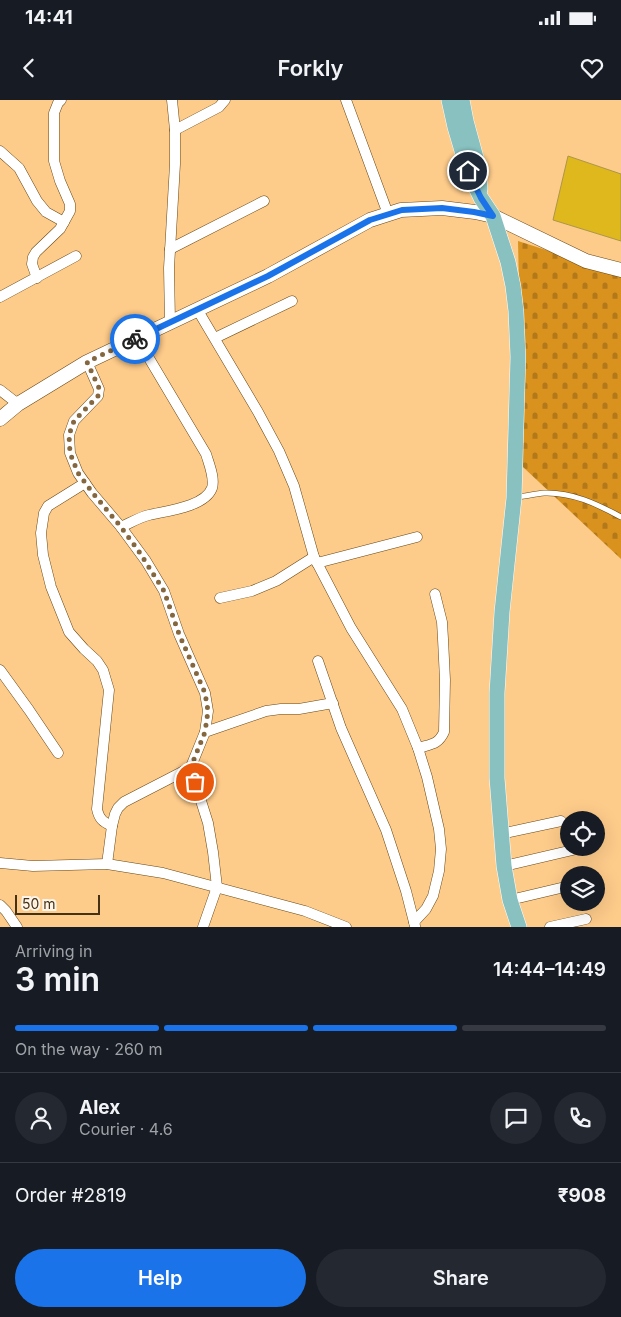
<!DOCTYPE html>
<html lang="en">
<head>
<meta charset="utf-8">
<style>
  :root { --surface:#171b24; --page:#242831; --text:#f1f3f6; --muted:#9ea1a6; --line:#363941; --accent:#1a73e8 }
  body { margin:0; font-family:Inter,sans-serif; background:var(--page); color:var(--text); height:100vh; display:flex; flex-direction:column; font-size:19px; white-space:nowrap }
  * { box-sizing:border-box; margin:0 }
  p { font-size:16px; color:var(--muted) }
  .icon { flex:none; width:28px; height:28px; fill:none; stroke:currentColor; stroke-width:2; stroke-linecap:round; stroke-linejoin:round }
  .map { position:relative; height:827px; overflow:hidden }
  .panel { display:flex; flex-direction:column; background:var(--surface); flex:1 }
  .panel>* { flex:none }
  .fabs { position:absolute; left:560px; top:711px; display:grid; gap:10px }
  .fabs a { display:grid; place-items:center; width:45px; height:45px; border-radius:50%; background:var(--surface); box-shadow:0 5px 20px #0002; font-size:25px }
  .scale { position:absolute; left:15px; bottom:12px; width:85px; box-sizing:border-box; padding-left:5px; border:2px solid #453116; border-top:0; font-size:14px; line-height:18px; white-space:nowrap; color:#453116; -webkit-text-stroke:4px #fef4e7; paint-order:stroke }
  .pin { position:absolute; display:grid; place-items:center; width:42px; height:42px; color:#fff; margin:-21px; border:2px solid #fff; border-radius:50%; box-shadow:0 1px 5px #0007 }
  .courier { position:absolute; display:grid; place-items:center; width:50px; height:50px; margin:-25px; border:4px solid #1a73e8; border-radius:50%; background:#fff; color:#222; box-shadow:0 1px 6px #0007 }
  .overview em { font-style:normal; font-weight:600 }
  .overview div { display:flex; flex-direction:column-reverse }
  .overview { display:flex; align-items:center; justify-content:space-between; height:85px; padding:0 15px }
  h1 { font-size:32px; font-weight:600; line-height:38px }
  .bar { display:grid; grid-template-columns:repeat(4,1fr); gap:8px 5px; align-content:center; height:60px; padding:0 15px }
  .bar i { height:6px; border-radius:4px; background:var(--line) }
  .bar .on { background:var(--accent) }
  .bar p { grid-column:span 4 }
  .line { display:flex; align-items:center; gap:12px; padding:0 15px; border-top:1px solid var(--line) }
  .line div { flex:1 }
  .round { display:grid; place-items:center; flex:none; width:52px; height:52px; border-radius:26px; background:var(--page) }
  .primary-button { display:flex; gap:10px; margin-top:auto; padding:10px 15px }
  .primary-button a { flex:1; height:58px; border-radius:30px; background:var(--accent); color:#fff; font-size:20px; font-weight:600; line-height:58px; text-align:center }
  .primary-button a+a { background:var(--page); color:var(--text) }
  .status { display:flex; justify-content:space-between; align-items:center; height:35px; padding:0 25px; background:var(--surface); direction:ltr }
  .status svg { height:14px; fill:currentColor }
  header { display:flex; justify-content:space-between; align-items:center; height:65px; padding:0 15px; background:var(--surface); font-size:22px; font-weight:600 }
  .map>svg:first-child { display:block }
  .cemetery { fill:url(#cemetery-stones) }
  .building { fill:#deb81d; stroke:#ad964a }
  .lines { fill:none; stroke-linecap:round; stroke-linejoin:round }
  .lane-casing { stroke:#694714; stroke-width:6 }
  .street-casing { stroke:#694714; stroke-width:11 }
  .secondary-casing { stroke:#694714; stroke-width:15 }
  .primary-casing { stroke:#fff; stroke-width:16 }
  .lane { stroke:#fff; stroke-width:5 }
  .street { stroke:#fff; stroke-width:10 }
  .secondary { stroke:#fff; stroke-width:14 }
  .primary { stroke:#88c1c0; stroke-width:15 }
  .done { stroke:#85673f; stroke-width:5; stroke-dasharray:0 9 }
  .route { stroke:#1a73e8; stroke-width:6 }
</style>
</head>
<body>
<div class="status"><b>14:41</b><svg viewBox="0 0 49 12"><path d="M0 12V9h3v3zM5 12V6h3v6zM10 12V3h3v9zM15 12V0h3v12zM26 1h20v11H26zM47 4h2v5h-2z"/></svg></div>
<header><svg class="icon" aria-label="back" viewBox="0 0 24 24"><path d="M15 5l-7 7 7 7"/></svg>Forkly<svg class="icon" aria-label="heart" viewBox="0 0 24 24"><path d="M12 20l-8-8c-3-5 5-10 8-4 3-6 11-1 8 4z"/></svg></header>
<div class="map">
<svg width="621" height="827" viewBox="0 0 621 827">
  <defs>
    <pattern id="cemetery-stones" width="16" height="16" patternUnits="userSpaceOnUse" patternTransform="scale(1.25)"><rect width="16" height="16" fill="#d9921d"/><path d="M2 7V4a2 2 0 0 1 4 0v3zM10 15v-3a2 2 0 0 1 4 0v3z" fill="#b27819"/></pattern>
  </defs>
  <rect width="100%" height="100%" fill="#fdcb8a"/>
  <polygon class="cemetery" points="518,141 621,174 621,459 523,367"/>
  <polygon class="building" points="568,56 621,74 621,141 553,120"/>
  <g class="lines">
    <g class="lane-casing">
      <path id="lane" d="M517,397C526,396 535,394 544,393C572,392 597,404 621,417"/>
    </g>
    <g class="street-casing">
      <g id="street">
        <polyline points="346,0 388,114"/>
        <polyline points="175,30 219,7 225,0"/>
        <polyline points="0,51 19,68 37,101 46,112 64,122"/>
        <polyline points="170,149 264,101"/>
        <polyline points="37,178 32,164 33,157 36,152 60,129 70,111 70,104 60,81 54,61 54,13 58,3 61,0"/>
        <polyline points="0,197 76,156"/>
        <polyline points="197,209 258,312 279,351 294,386 314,457 351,528 402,609 418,648 427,677 439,729 441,749 439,771 433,796 426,809 414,822"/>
        <polyline points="170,222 169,168 175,64 175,30 172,0"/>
        <polyline points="215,238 292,201"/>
        <polyline points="87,262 99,289 98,296 74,321 69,335 70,353 78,373 92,393 121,427 146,461 164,491 179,534 205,593 208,611 205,632 190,669 186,670 124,702 118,708 115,714 112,726 107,764"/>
        <polyline points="0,290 18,304"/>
        <path d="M85,383L48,406L44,413L41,433L43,455L51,487L69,532L84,549L97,561L103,570L109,590L97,709C99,719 103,722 112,726"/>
        <path d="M121,427C130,423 140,417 149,415C166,411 205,407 212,388C215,378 209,364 206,354L137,238"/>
        <polyline points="317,463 417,437"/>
        <polyline points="220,498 252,491 276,481 314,457"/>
        <polyline points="318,561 341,628 386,730 406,791 415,826"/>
        <polyline points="0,570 29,610 58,653"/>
        <polyline points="205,632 266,611 281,609 299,609 333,603"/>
        <path d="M418,648C431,644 438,645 444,632L445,580L443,539L442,522L435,494"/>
        <polyline points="190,669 195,682 208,723 213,752 217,787 203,827"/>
        <polyline points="501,734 561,721"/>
        <polyline points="0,763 33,766 107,764 163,773 305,811 346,827"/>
        <polyline points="504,766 577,749"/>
        <polyline points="510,800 569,786"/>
        <polyline points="0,805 6,811 17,827"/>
        <polyline points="550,827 586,819"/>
      </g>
    </g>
    <g class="secondary-casing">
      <polyline id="secondary" points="0,319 18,304 87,262 268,176 370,120 401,110 442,108 475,112 493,116 586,161 621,170"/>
    </g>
    <g class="primary-casing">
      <g id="primary">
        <polyline points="449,0 455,27 468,71 481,98 493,116 508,162 513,186 516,211 518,257 514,398 502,512 497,593 497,678 504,766 510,800 519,827"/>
        <polyline points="462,0 466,21 478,65 480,89"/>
      </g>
    </g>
    <use href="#lane" class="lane"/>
    <use href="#street" class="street"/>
    <use href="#secondary" class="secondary"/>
    <use href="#primary" class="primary"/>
  </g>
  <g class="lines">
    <polyline class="done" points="135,239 87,262 99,288 98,296 74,321 69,335 70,353 78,373 92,392 121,427 138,450 164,491 179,534 205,593 208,611 205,632 190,669 195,682"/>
    <polyline class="route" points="135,239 268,176 370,120 402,110 442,108 474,112 493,116 481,98 468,71"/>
  </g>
</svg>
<div class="fabs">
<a><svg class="icon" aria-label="locate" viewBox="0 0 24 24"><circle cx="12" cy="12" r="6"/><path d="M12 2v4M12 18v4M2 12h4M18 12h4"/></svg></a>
<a><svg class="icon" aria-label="layers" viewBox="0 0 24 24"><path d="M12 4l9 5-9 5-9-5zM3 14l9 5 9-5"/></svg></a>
</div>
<div class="scale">50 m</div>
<div class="pin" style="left:195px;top:682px;background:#ea580c"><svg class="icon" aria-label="bag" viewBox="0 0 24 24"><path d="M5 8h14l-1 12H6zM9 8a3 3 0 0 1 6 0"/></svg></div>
<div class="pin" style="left:468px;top:71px;background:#1f2937"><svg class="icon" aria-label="home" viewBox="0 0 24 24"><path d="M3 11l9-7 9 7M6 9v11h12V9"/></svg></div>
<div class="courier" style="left:135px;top:239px"><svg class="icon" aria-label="bike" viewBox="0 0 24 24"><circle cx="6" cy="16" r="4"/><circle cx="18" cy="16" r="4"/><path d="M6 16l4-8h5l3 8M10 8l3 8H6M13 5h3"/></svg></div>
</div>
<section class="panel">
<div class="overview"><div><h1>3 min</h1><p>Arriving in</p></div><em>14:44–14:49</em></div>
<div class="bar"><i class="on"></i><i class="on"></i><i class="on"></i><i></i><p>On the way · 260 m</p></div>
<div class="line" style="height:90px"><a class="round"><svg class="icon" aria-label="person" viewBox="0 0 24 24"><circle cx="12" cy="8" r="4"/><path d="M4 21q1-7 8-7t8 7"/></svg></a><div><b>Alex</b><p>Courier · 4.6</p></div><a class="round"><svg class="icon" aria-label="chat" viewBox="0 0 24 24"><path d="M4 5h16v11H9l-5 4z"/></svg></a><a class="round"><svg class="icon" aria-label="phone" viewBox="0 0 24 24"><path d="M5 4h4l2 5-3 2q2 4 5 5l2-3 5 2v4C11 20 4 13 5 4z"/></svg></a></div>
<div class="line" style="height:65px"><div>Order #2819</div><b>₹908</b></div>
<div class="primary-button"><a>Help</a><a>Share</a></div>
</section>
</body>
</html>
